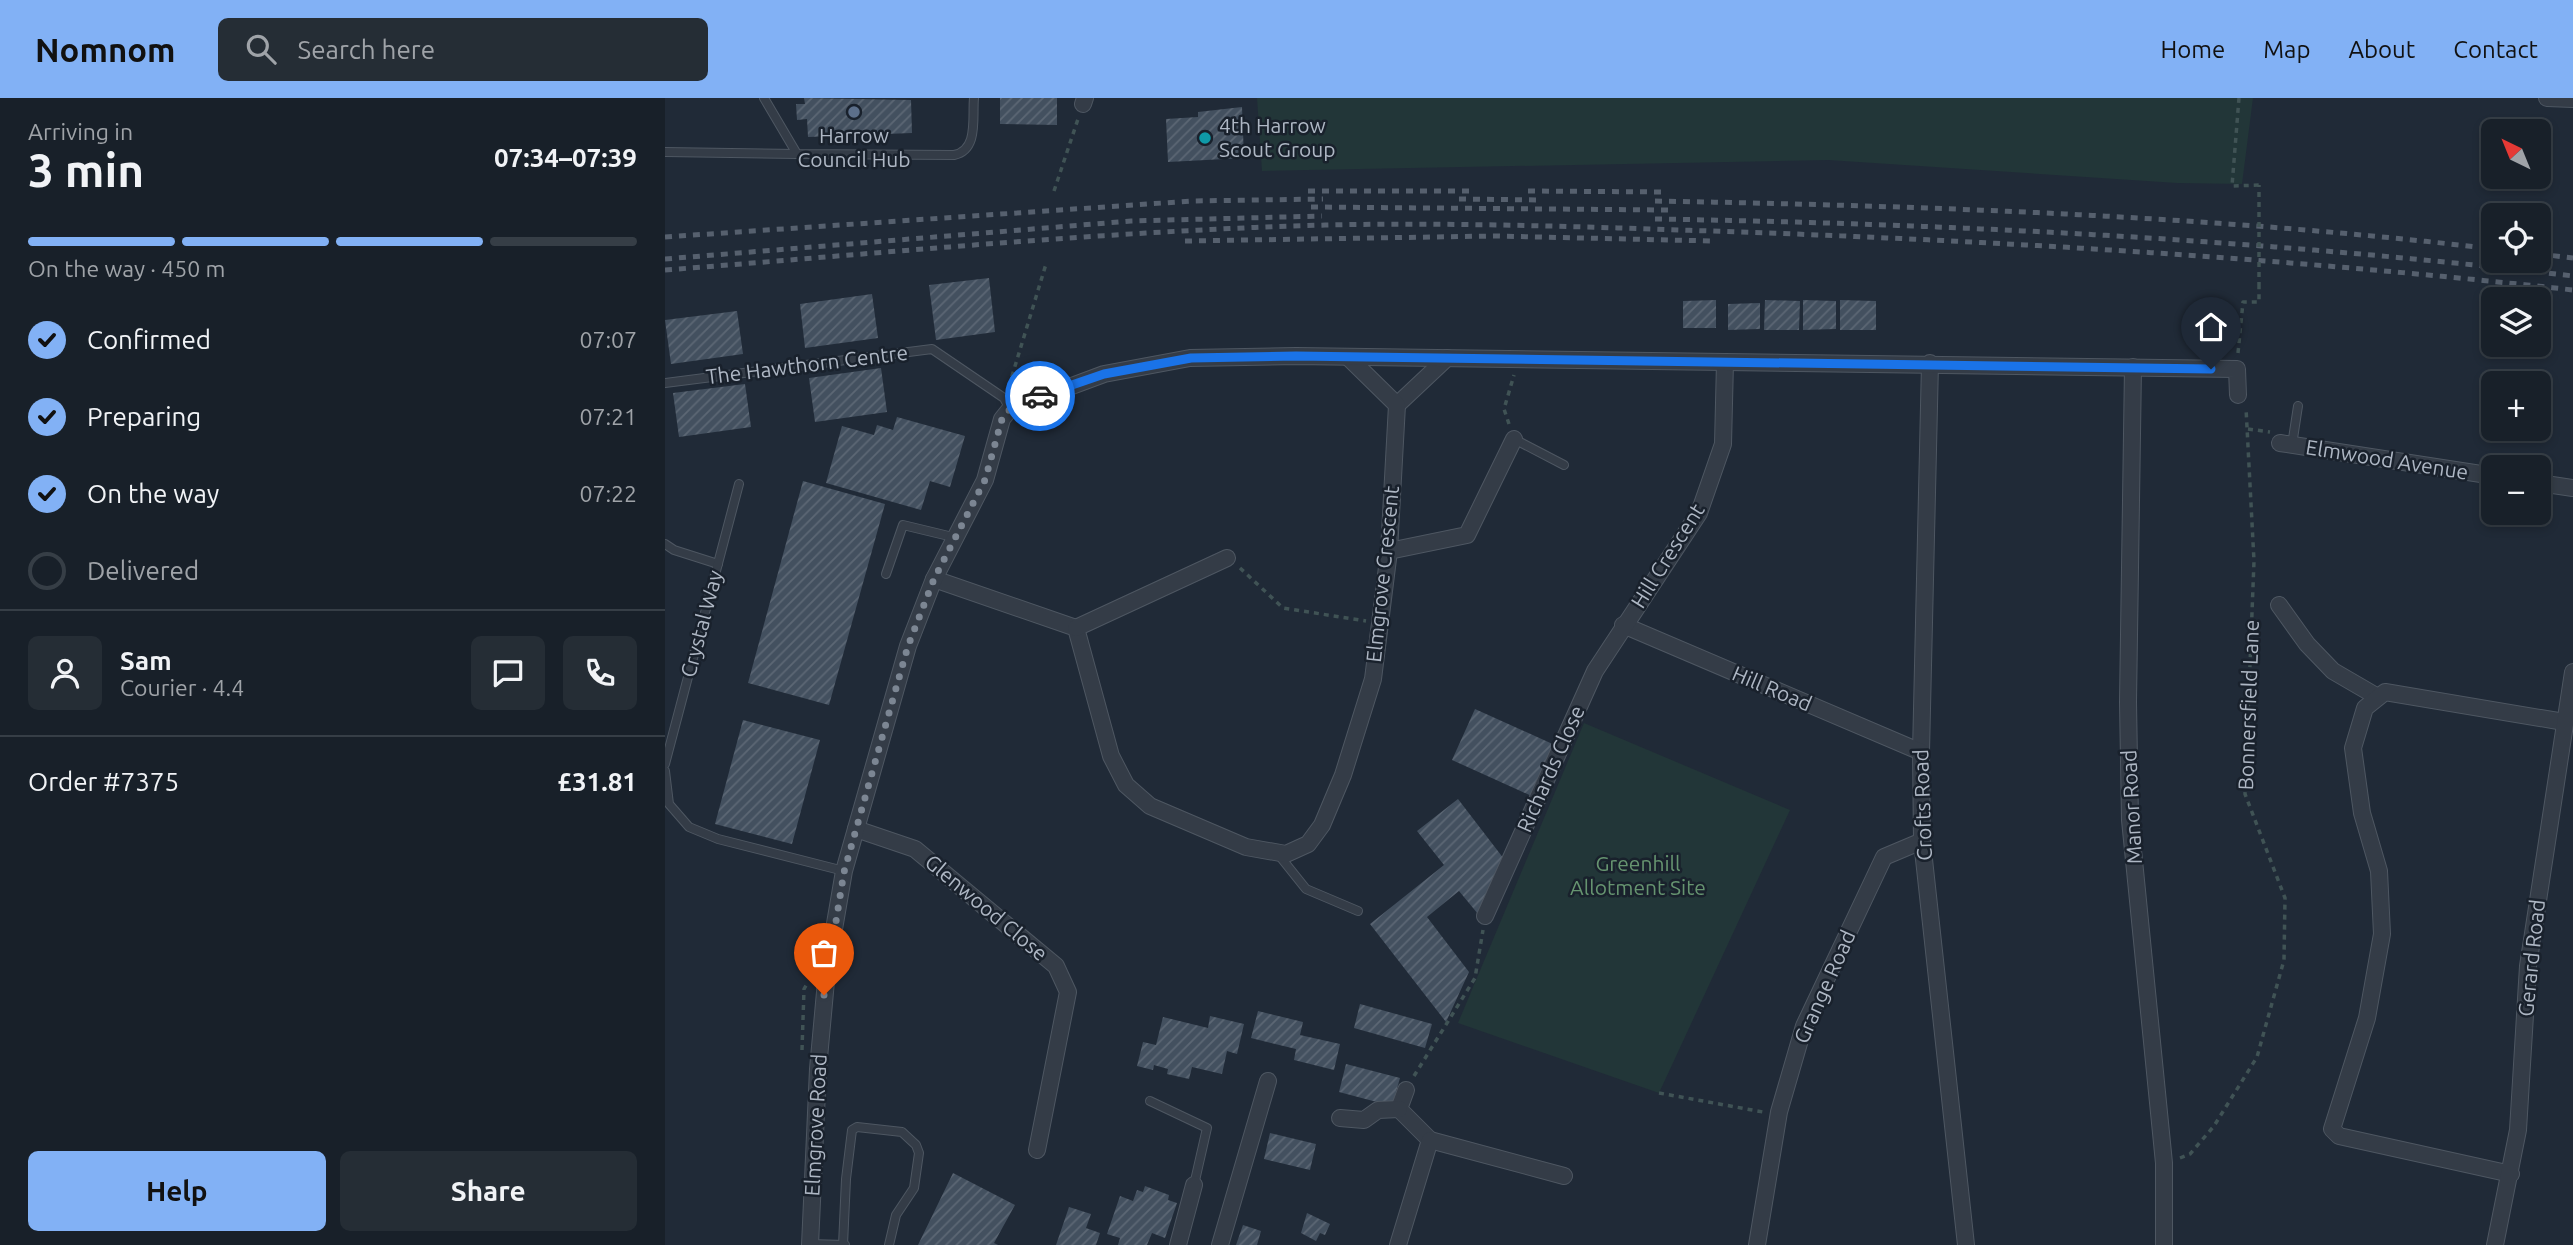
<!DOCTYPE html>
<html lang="en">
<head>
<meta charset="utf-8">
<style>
  :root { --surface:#182029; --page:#252d35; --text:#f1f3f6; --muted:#9fa3a8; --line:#363e46; --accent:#82b1f5 }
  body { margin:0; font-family:Ubuntu,sans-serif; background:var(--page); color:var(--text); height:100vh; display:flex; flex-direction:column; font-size:26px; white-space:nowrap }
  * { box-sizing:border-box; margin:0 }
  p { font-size:23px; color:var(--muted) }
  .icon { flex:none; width:38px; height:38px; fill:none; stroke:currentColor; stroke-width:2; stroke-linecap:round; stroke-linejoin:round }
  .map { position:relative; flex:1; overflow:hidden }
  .sheet { display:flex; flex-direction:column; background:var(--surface); width:665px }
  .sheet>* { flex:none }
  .needle { width:46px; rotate:317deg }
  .controls { position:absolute; left:1816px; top:21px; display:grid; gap:14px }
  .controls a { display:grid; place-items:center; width:70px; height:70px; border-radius:10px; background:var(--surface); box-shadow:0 4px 10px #0003,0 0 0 2px var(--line); font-size:35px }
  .pin { position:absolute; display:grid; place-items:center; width:60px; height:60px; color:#fff; margin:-72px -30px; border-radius:50% 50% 50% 0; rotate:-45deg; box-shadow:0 0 7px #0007 }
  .pin .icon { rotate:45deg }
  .courier { position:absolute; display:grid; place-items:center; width:70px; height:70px; margin:-35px; border:5px solid #1a73e8; border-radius:50%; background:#fff; color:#222; box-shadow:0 2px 9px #0007 }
  .head em { font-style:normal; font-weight:600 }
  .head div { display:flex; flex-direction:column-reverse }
  .head { display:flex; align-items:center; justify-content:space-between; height:119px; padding:0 28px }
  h1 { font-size:46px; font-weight:600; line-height:52px }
  .bar { display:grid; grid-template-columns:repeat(4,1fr); gap:10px 7px; align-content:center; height:84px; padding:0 28px }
  .bar i { height:9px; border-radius:5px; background:var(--line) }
  .bar .selected { background:var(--accent) }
  .bar p { grid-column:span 4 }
  .line { display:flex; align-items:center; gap:18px; padding:0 28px; border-top:2px solid var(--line) }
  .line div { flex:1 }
  .round { display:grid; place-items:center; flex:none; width:74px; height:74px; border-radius:10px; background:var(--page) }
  ol { padding:0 28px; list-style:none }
  li { display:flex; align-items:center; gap:21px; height:77px }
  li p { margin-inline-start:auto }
  li .icon { padding:7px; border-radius:50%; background:var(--accent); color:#111; stroke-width:4 }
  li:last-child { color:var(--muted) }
  li i { width:38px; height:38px; border:4px solid var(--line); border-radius:50% }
  .action { display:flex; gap:14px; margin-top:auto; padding:14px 28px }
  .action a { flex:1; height:80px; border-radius:10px; background:var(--accent); color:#111; font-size:28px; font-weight:600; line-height:80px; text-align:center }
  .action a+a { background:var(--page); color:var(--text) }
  header { display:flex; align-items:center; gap:42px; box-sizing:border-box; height:98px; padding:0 35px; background:var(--accent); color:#111 }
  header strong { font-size:33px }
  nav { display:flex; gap:38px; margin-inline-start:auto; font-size:24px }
  .search { width:490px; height:63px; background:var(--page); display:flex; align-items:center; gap:18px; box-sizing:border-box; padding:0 24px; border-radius:10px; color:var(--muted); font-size:26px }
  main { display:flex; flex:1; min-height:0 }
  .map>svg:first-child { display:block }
  .green { fill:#223638 }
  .building { fill:url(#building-hatch) }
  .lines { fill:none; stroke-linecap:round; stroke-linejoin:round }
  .lane-casing { stroke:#4e5762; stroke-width:10 }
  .street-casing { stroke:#4e5762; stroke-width:18 }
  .path { stroke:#405355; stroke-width:3.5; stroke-dasharray:5 5; stroke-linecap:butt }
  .lane { stroke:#343c47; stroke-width:8 }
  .street { stroke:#343c47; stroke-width:16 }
  .rail { stroke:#56606e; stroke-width:5; stroke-dasharray:7 7; stroke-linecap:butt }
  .path-bridge { stroke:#405355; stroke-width:3.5; stroke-dasharray:5 5; stroke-linecap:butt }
  .done { stroke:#7c8693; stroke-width:7; stroke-dasharray:0 12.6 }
  .route { stroke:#1a73e8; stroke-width:9 }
  .service-dot { fill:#5c6f8a; stroke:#19212c; stroke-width:2.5 }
  .culture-dot { fill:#0f9aa8; stroke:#19212c; stroke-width:2.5 }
  .labels { text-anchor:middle; stroke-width:5; stroke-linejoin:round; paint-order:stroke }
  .poi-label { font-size:21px; fill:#aeb7c4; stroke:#19212c; text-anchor:start }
  .street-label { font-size:21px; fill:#aeb7c4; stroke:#19212c }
  .park-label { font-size:21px; fill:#669470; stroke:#19212c }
</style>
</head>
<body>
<header>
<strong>Nomnom</strong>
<div class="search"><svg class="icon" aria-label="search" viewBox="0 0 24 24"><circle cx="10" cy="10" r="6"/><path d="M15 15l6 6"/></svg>Search here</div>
<nav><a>Home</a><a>Map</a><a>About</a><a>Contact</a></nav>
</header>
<main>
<section class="sheet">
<div class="head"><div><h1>3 min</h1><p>Arriving in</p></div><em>07:34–07:39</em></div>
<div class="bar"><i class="selected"></i><i class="selected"></i><i class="selected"></i><i></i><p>On the way · 450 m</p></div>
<ol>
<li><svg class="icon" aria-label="check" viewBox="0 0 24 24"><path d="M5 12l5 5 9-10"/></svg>Confirmed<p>07:07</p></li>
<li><svg class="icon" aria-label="check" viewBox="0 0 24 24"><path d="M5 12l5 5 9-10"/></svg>Preparing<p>07:21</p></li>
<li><svg class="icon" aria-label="check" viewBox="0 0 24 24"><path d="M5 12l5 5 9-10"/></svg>On the way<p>07:22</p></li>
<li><i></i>Delivered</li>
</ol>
<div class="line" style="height:126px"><a class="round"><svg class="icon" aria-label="person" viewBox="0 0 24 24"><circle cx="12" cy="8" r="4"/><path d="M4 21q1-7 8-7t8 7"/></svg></a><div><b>Sam</b><p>Courier · 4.4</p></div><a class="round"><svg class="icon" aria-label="chat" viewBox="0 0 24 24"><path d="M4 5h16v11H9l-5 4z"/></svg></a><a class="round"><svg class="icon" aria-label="phone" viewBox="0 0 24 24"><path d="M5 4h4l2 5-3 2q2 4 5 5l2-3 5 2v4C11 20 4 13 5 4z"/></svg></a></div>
<div class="line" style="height:91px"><div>Order #7375</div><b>£31.81</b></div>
<div class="action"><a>Help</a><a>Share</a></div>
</section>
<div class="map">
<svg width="1908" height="1147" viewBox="0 0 1908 1147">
  <defs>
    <pattern id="building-hatch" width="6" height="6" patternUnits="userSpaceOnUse" patternTransform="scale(1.75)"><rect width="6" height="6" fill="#43505f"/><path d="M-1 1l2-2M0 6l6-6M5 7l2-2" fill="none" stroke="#5c6774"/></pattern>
  </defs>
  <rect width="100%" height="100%" fill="#202a37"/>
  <g class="green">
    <polygon points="592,0 1588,0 1577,86 1512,85 1163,62 597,73"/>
    <polygon points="919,625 1125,712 994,995 793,925"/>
  </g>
  <g class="building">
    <polygon points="139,0 246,2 247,35 143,39 142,21 132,22 131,6 140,6"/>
    <polygon points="335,0 392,0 392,27 335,26"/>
    <polygon points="577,9 579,60 503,64 501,21 533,19 533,14"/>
    <polygon points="324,180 330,234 271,242 264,187"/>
    <polygon points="207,196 213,240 140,250 135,206"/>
    <polygon points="1051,202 1051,230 1018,230 1018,203"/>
    <polygon points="1100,202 1135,203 1134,232 1099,232"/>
    <polygon points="1138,202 1171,203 1171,231 1138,232"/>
    <polygon points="1175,202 1211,203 1211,232 1175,232"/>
    <polygon points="1095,205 1095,231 1063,232 1063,206"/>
    <polygon points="72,213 78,256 6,266 0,222"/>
    <polygon points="216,270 222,314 150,324 144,280"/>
    <polygon points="80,286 86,329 14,339 8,295"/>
    <polygon points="232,319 300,338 285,389 265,383 256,412 161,385 177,328 209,337 212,327 228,332"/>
    <polygon points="138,383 220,406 164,607 83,585"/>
    <polygon points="810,611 892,648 869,699 787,662"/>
    <polygon points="78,622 155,642 127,746 50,726"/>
    <polygon points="793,701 839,761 813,816 794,793 762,819 804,874 781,924 705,826 779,767 752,733"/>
    <polygon points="695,906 767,926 760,950 689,930"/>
    <polygon points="593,913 638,924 635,937 675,946 669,972 629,962 631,951 586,940"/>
    <polygon points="545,918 579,926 572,956 562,953 557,976 527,969 524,981 502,976 503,971 489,967 488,972 472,968 478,944 491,947 498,919 543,930"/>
    <polygon points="681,966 735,980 727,1008 674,994"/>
    <polygon points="605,1035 651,1046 645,1072 599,1061"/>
    <polygon points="288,1075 350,1107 329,1145 333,1147 253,1147"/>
    <polygon points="480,1088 504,1097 503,1102 512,1105 500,1140 487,1135 482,1147 453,1147 455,1140 442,1136 455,1098 468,1103 472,1092 478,1094"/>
    <polygon points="404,1109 426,1116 421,1130 435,1135 431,1147 391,1147"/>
    <polygon points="642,1115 665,1126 660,1137 655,1135 651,1143 636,1135"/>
    <polygon points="578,1127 596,1133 592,1147 571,1147"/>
  </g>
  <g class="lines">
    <g class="lane-casing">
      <g id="lane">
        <path d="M99,0L132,56L289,57C314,52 307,19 309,0"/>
        <polyline points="0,54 132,56"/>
        <polyline points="0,285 267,251 339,300 345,311"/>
        <polyline points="849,341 899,367"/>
        <polyline points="1627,347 1633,308"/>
        <polyline points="0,446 9,452 53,466"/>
        <polyline points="221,476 238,427 292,440"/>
        <polyline points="0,666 74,386"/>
        <polyline points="0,673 4,706 24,729 53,741 179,773"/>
        <polyline points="613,756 641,791 693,813"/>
        <polyline points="485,1003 542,1030 529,1087"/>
        <polyline points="145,1146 180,1147"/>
        <polyline points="178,1147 181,1081 187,1032 192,1029 237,1034 251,1047 254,1055 249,1090 231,1117 224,1147"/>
      </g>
    </g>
    <g class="street-casing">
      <g id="street">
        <polyline points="1882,0 1908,1"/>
        <polyline points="418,6 420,0"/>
        <polyline points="1265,265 1256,654 1257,743 1301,1147"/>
        <polyline points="1468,269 1463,604 1465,722 1499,1065 1499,1147"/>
        <polyline points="732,307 782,260"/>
        <polyline points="1615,345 1829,378"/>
        <polyline points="1874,385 1908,390"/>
        <polyline points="724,453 802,437 849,341"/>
        <polyline points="269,481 411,530 446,658 461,687 485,708 581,749 621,756 643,746 657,727 678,677 708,581 724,453 732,307 683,259"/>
        <polyline points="1614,507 1642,546 1668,573 1711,598"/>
        <polyline points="958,527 1256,654"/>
        <polyline points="411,530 562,460"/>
        <polyline points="191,731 250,751 391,868 403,894 372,1052"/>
        <polyline points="820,818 930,573 1034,415 1058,346 1060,264"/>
        <polyline points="741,992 734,1011 765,1042"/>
        <polyline points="675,1020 699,1022 713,1012 734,1011"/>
        <polyline points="1846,1076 1674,1038 1667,1031 1702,920 1717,836 1714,773 1697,715 1688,650 1700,610 1720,594 1899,624"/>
        <polyline points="145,1147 153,971 162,872 179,773 243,548 269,481 320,382 337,321 345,311 439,276 525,260 631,258 1572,271 1573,297"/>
        <polyline points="513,1147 529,1087"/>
        <polyline points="555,1147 603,983"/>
        <polyline points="733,1147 765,1042 899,1078"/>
        <polyline points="1092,1147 1114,1014 1139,928 1219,759 1257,743"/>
        <polyline points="1830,1147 1853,1032 1863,868 1908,574"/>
      </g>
    </g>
    <g class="path">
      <polyline points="1574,0 1567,88 1594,87"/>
      <polyline points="389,93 413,21"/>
      <polyline points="1573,255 1578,204 1594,204 1594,189"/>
      <polyline points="344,288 381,166"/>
      <polyline points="844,326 839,311 849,277"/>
      <polyline points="1583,331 1605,334"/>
      <polyline points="575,470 618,510 701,523"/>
      <polyline points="137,952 139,891 143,884"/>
      <polyline points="749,978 810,880 818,832"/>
      <polyline points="994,995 1098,1014"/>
      <polyline points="1515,1060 1525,1056 1549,1028 1592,959 1619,862 1620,800 1580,696 1589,463 1581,310"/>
    </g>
    <use href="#lane" class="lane"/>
    <use href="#street" class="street"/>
    <g class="rail">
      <polyline points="643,93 807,93"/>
      <polyline points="863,93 1003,94"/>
      <polyline points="794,101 875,102"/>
      <path d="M990,103C1270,108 1551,118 1829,151"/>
      <polyline points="646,109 1003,112"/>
      <path d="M990,121C1297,126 1603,142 1908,178"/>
      <polyline points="0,139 527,103 658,101"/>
      <polyline points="520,143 830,138 1048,143"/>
      <polyline points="1874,156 1908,160"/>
      <polyline points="0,161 466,123 657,118"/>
      <path d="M0,172C220,155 440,133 661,127C809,124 956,130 1103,135C1372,145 1640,162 1908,192"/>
    </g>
    <polyline class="path-bridge" points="1594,189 1594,87"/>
  </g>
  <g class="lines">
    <polyline class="done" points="159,897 179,774 243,548 269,481 320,382 337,321 345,311 375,298"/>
    <polyline class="route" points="375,298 439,276 526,260 631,258 1546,271"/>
  </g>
  <circle class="service-dot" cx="189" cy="14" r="7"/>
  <circle class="culture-dot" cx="540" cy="40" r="7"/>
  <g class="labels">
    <g class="poi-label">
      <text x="554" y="35">4th Harrow<tspan x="554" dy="24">Scout Group</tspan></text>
      <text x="189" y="45" text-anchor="middle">Harrow<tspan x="189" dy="24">Council Hub</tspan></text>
    </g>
    <g class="street-label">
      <text transform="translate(142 267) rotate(-7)" y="7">The Hawthorn Centre</text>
      <text transform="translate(1722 362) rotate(9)" y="7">Elmwood Avenue</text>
      <text transform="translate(1003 458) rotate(-58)" y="7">Hill Crescent</text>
      <text transform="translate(718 476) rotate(-84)" y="7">Elmgrove Crescent</text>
      <text transform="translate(37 526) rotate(-75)" y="7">Crystal Way</text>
      <text transform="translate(1107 591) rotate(23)" y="7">Hill Road</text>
      <text transform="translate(1584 607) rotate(-88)" y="7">Bonnersfield Lane</text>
      <text transform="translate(886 671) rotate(-66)" y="7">Richards Close</text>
      <text transform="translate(1258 707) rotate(-92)" y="7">Crofts Road</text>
      <text transform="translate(1467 709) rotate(-93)" y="7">Manor Road</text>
      <text transform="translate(321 810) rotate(40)" y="7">Glenwood Close</text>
      <text transform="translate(1867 860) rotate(-84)" y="7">Gerard Road</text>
      <text transform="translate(1160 889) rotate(-66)" y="7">Grange Road</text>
      <text transform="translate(151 1027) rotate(-87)" y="7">Elmgrove Road</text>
    </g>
    <g class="park-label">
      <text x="973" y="773">Greenhill<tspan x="973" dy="24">Allotment Site</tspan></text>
    </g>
  </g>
</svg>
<div class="controls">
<a><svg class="needle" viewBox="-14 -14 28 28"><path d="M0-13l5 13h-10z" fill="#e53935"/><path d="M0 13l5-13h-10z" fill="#9fa3a8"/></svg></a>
<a><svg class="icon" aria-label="locate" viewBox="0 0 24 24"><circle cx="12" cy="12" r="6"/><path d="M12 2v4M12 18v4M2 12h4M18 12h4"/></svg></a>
<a><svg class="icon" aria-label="layers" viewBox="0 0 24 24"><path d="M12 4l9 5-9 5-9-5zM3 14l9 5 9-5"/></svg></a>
<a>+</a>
<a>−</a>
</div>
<div class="pin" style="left:159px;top:897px;background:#ea580c"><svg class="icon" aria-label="bag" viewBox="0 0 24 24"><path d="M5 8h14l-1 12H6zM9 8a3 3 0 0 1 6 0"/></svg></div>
<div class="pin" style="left:1546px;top:271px;background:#1f2937"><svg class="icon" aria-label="home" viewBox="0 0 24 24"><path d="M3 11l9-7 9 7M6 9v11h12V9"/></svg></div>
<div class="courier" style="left:375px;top:298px"><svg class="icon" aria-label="car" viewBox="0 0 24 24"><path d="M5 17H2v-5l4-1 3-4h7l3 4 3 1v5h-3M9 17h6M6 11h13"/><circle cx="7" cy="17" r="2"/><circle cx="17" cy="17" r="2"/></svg></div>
</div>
</main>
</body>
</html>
